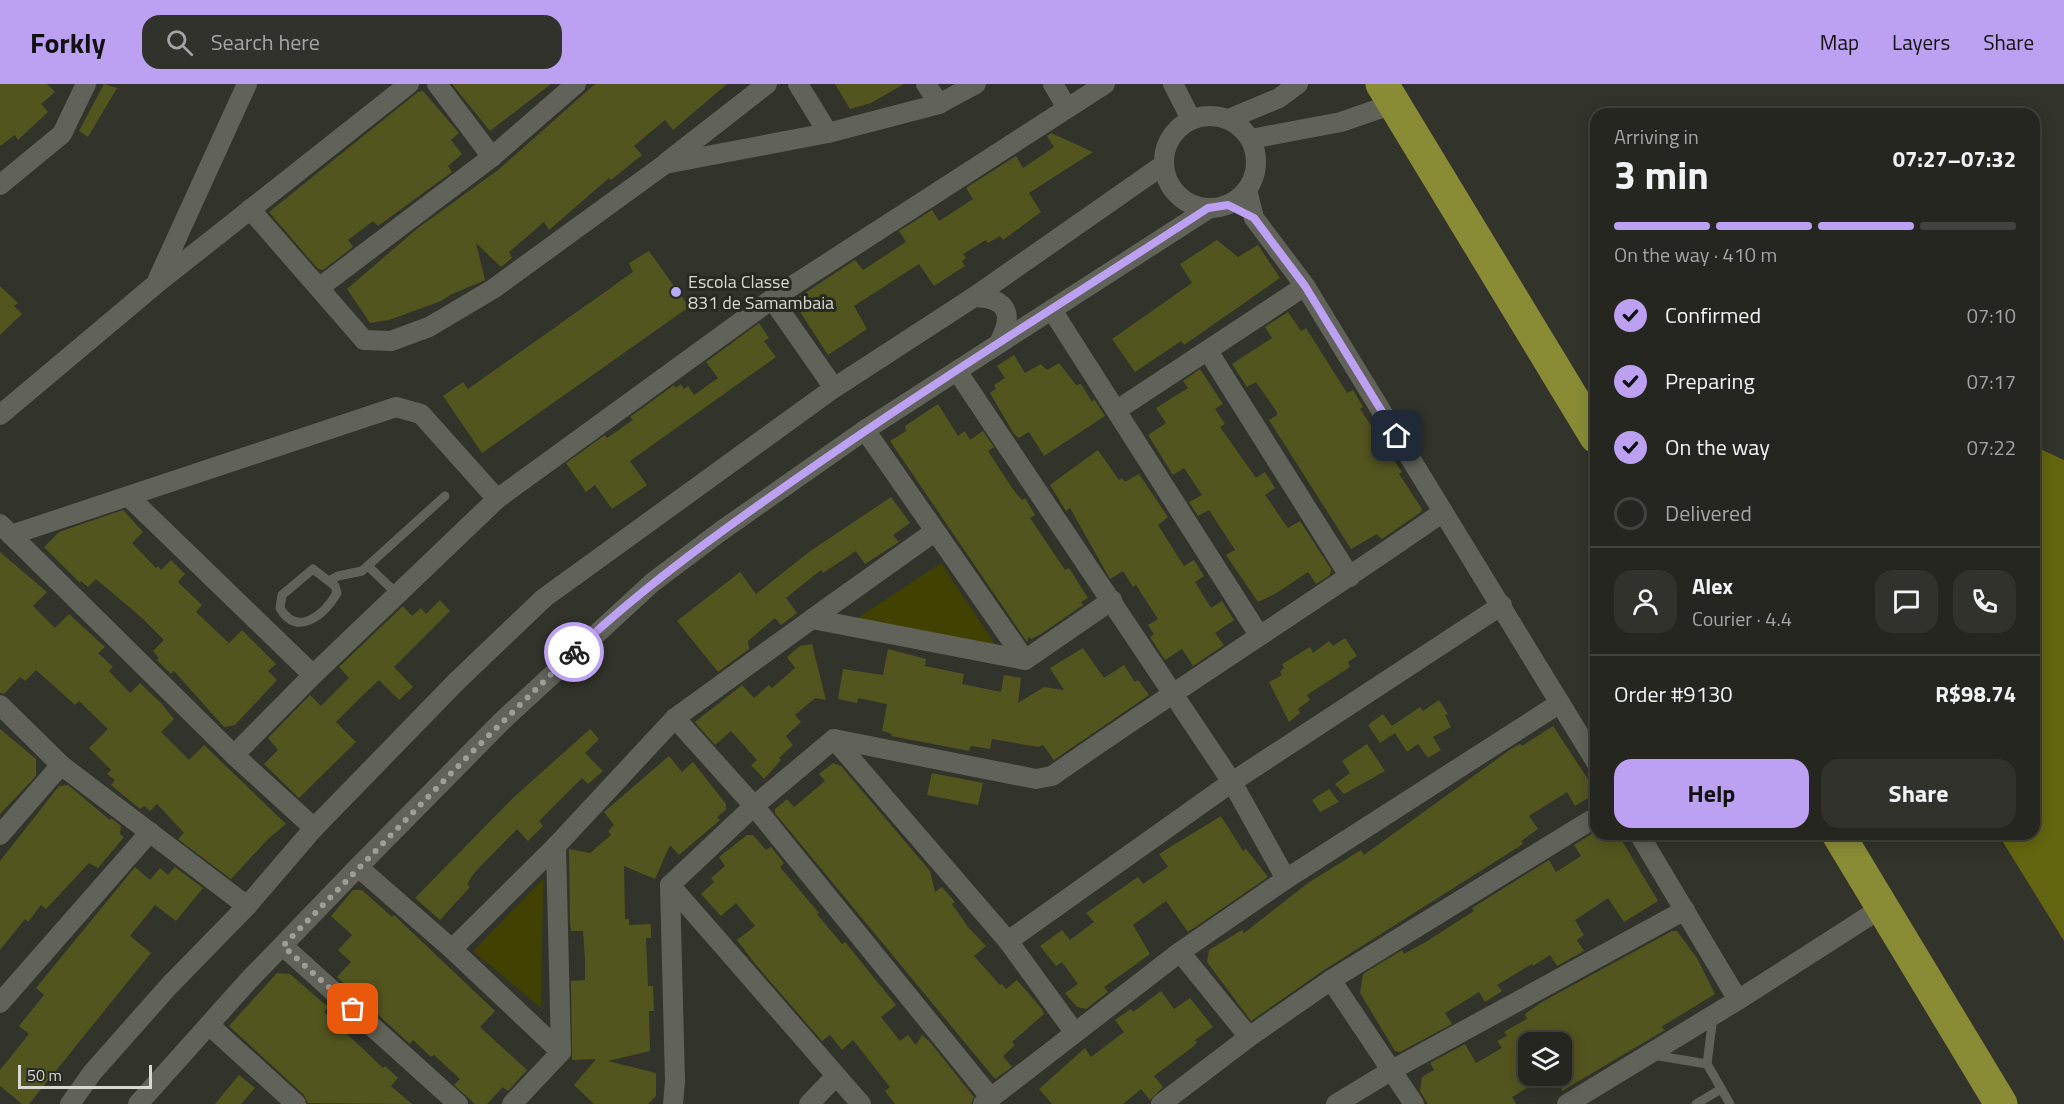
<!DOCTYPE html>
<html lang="en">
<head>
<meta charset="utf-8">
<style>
  :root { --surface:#262620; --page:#32322d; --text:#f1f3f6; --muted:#a4a5a5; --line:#42433e; --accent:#bca0f2 }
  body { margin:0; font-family:"Titillium Web",sans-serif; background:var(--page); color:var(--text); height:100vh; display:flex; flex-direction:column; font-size:22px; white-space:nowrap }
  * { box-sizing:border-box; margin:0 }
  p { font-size:20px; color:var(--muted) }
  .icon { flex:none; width:33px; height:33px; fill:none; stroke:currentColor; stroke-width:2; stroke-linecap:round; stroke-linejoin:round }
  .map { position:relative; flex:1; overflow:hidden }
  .side { position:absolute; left:1590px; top:24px; width:450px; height:732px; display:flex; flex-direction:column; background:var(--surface); border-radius:18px; box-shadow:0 3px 15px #0003,0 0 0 2px var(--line) }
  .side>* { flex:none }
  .tools { position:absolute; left:1518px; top:948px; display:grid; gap:12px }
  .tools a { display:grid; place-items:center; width:54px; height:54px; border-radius:12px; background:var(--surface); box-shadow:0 3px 15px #0003,0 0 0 2px var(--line); font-size:30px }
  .scale { position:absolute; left:18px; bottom:15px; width:134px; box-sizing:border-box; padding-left:6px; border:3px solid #d8d9d3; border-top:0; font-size:16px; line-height:21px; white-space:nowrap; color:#d8d9d3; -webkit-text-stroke:4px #282921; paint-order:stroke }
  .pin { position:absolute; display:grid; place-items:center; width:51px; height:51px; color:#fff; margin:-26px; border-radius:12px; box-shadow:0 3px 9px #0006 }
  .courier { position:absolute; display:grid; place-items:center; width:60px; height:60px; margin:-30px; border:4px solid #bca0f2; border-radius:50%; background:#fff; color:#222; box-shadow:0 2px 8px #0007 }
  .headline em { font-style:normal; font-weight:700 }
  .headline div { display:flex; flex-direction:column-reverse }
  .headline { display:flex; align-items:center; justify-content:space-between; height:102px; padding:0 24px }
  h1 { font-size:39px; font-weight:700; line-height:45px }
  .bar { display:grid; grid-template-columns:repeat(4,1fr); gap:9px 6px; align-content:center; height:72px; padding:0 24px }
  .bar i { height:8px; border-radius:4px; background:var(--line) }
  .bar .active { background:var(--accent) }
  .bar p { grid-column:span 4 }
  .line { display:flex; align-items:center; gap:15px; padding:0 24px; border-top:2px solid var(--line) }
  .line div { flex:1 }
  .round { display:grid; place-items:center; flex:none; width:63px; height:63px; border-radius:18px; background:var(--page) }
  ol { padding:0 24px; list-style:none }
  li { display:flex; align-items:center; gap:18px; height:66px }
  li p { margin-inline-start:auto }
  li .icon { padding:6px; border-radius:50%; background:var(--accent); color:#111; stroke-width:4 }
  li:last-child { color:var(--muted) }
  li i { width:33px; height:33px; border:3px solid var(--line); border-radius:50% }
  .button { display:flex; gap:12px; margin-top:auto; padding:12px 24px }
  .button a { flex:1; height:69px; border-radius:18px; background:var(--accent); color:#111; font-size:24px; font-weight:700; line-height:69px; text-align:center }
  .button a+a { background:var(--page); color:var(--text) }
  header { display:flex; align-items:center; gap:36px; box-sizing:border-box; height:84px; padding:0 30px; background:var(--accent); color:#111 }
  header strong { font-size:28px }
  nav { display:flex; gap:33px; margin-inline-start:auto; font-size:21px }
  .search { width:420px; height:54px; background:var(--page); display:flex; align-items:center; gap:15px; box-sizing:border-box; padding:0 21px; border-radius:18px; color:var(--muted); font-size:22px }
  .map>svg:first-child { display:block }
  .green { fill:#414201 }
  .forest { fill:#636510 }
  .building { fill:#53551f }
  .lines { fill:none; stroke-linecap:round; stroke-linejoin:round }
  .lane { stroke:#616259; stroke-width:9 }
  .street { stroke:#616259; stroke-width:20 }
  .highway { stroke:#898c35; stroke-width:33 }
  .done { stroke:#9e9f98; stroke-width:6; stroke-dasharray:0 10.8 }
  .route { stroke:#bca0f2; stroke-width:8 }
  .poi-dot { fill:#b7abf7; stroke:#282921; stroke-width:2 }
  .labels { text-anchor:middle; stroke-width:6; stroke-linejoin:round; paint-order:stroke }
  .poi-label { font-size:18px; fill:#d8d9d3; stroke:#282921; text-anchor:start }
</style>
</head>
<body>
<header>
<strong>Forkly</strong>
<div class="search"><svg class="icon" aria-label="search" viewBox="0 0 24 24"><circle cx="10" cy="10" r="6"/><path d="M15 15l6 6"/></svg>Search here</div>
<nav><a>Map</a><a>Layers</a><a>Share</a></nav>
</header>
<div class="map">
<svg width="2064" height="1020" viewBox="0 0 2064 1020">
  <rect width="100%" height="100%" fill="#32332a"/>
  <g class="green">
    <polygon points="941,479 1000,568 856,535"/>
    <polygon points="543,795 541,924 473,867"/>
  </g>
  <polygon class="forest" points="2034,362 2064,376 2064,857 1998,750 2034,750"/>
  <g class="building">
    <polygon points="0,0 47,0 55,8 41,20 48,28 18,56 15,51 0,62"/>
    <polygon points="104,0 117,4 88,53 79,47"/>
    <polygon points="452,0 551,0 490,47"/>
    <polygon points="595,0 727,0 673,46 665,36 634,62 642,71 611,96 609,94 549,146 544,138 509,168 512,174 501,183 476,159 485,196 450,211 441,217 389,236 370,239 347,205 418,144 498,86"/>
    <polygon points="835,0 904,0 871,19 850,25"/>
    <polygon points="423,7 459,49 451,56 462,70 448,82 452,88 378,142 373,137 348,156 353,163 323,186 318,185 269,128 418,8"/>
    <polygon points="1051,49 1093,68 1029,109 1041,128 1003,156 1000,152 988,159 986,156 963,170 966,174 962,177 965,182 934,202 919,180 854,222 867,245 828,271 793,217 855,176 863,186 906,158 899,147 932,126 939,137 973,115 966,104 1016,72 1023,84 1054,63 1047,52"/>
    <polygon points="1217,156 1238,173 1258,161 1280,194 1184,261 1181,257 1135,288 1112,255 1192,199 1180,180"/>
    <polygon points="649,167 689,223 482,369 443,312 463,298 468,305 633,188 629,179"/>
    <polygon points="0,202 18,219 14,222 22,230 0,251"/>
    <polygon points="1288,228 1301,247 1306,244 1347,309 1353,306 1363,323 1360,325 1402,388 1399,390 1422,425 1421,428 1382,455 1377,450 1351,465 1269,336 1277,331 1277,328 1256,298 1247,303 1232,280 1272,254 1265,243"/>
    <polygon points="759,239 769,254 764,257 776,273 630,377 647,401 612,425 595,401 586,408 566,379 605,351 607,354 633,336 630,333 674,301 676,304 681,300 684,305 688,302 694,311 718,294 706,278"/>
    <polygon points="1014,271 1025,289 1041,280 1047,286 1059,279 1076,301 1081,300 1092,318 1094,315 1105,332 1044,372 1029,348 1019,354 1014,350 990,309 996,305 994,301 1005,294 997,282"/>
    <polygon points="1200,285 1223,320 1215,325 1225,340 1220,343 1256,394 1265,388 1275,404 1265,411 1288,444 1300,437 1331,485 1330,491 1316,500 1308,488 1275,510 1258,518 1226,471 1235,466 1209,426 1198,432 1189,418 1202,411 1184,384 1173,391 1148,351 1166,339 1156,324 1188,304 1183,297"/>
    <polygon points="938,320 958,352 965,347 970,356 983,347 994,363 988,367 1014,407 1022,416 1025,414 1035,431 1030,434 1065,486 1069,484 1088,514 1081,518 1083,521 1041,550 1031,555 1029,552 1027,558 890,357 906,347 905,342"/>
    <polygon points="1098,366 1119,396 1122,394 1125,398 1139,390 1168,433 1158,441 1184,482 1194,476 1204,492 1195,498 1211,524 1222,517 1234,536 1215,549 1224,561 1193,582 1182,565 1165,576 1150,553 1154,550 1148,541 1158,535 1136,501 1133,503 1123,487 1110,495 1070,424 1066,427 1050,401"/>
    <polygon points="891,413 910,439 893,451 899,458 865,480 856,467 823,489 821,486 786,514 797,529 781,541 775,534 748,557 749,565 718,588 677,537 740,488 756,510 809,468"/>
    <polygon points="123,426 143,448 132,459 156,484 158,482 161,486 171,476 185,490 178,498 202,521 196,528 229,559 242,546 276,580 268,587 277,596 235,641 224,643 174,587 171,590 157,576 159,574 153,567 164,556 142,534 96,495 88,503 81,497 80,499 44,463 59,448"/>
    <polygon points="0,468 47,508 33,522 55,544 69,530 105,563 98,569 113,583 109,587 130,609 140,599 161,619 174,635 161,648 189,676 204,661 286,740 269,754 231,795 178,755 184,749 157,720 150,727 144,722 140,725 111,701 115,696 107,690 111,686 89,664 108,645 79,617 75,621 36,586 25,597 20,593 4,610 0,609"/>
    <polygon points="440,516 450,527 394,583 413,603 399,616 379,596 364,610 336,638 356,658 299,714 264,680 278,666 268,654 310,611 321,622 349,594 339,583 403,522 412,532 421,524 426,530"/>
    <polygon points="1345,554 1357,572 1348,578 1350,583 1307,611 1310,616 1298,625 1300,629 1289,638 1269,598 1282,591 1280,588 1284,584 1282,580 1310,563 1313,569 1329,557 1333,562"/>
    <polygon points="812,560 826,616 815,614 795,631 801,638 786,652 793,661 779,674 781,676 764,695 751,681 757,676 731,647 715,661 695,638 742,601 754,614 769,601 772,604 795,584 787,573 800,562"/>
    <polygon points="1083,564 1104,594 1124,581 1135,598 1138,596 1149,611 1054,676 1043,661 1038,663 992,655 990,665 971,662 969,667 891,652 892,650 882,647 887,620 858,614 857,619 838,615 843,585 883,591 888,565 926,575 925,582 964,590 962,600 1001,608 1004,591 1021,594 1018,619 1044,603 1064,606 1050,584"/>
    <polygon points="1439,616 1448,630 1445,631 1451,643 1433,653 1441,666 1428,674 1418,660 1407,668 1395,649 1380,659 1368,641 1383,630 1392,642 1420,623 1423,627"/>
    <polygon points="1553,642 1595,706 1589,710 1588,714 1575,722 1567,708 1529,732 1538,745 1521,757 1523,760 1324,886 1251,937 1207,878 1209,866 1242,846 1244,849 1308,799 1361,766 1364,771 1511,665 1520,660 1522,662"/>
    <polygon points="0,645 36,675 36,692 0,730"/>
    <polygon points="590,645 599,655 585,669 603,687 588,700 582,694 539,737 543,742 528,757 517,745 475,788 467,800 470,803 440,836 415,814 513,714"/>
    <polygon points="1367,660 1385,687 1344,710 1335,700 1350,689 1342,677"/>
    <polygon points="669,672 682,688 693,678 726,720 726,726 717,733 720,736 679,771 670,761 655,795 624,782 625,835 629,835 629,841 651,840 651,854 646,854 648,902 653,902 654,927 649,927 650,967 608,977 656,989 656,1012 648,1020 594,1020 574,1001 596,975 572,976 571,897 585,896 585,876 583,847 571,847 570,837 569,765 590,769 611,751 608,747 614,741 604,728"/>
    <polygon points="833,679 841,682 930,787 935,808 942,803 955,818 952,820 968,843 986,862 974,872 1000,901 1002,900 1006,905 1017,896 1041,924 1044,930 1012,958 1015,961 1003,972 1012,983 995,995 775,729 775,725 787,715 794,723 825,697 819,690"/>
    <polygon points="932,689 983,699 978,721 927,711"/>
    <polygon points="68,701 110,736 111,734 121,742 120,750 124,753 98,784 89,779 46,825 41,821 28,838 25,835 0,866 0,777 59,702"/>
    <polygon points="1329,705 1339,718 1320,728 1312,716"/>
    <polygon points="1221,732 1243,767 1246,765 1268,793 1188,848 1166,817 1133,841 1150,870 1104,903 1108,908 1086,925 1077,923 1065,909 1078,900 1062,878 1056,882 1040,862 1062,846 1070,856 1094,838 1086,829 1138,793 1143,800 1168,783 1159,770"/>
    <polygon points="1596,747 1596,750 1618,750 1658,817 1624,838 1608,814 1575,836 1584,851 1577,856 1584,867 1557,882 1550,871 1533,882 1532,880 1497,901 1502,907 1485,918 1479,908 1445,929 1452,940 1400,968 1395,967 1360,909 1363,890 1402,866 1404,870 1424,859 1474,827 1472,824 1549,776 1556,788 1581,772 1574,761"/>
    <polygon points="747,751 753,751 766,766 771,763 784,779 780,783 819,829 817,830 842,860 845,858 896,921 881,933 900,957 908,951 916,961 922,951 930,958 974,1013 971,1020 895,1020 885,1007 890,1003 853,956 842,966 830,951 822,957 756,881 737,856 755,842 736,819 721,832 701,810 714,798 711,794 725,782 719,773"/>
    <polygon points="135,783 150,796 160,784 168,791 175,783 203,804 176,837 155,821 130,852 151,869 29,1020 22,1020 0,1002 0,986 29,950 19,942 44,911 36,904"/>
    <polygon points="353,806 362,806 392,833 394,831 495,927 480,943 527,986 508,1007 503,1003 487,1020 475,1020 454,1001 460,995 434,971 431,973 413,956 410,960 337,893 351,878 338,866 352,851 331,832"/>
    <polygon points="1672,847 1677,847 1697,874 1715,910 1661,943 1665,946 1562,1007 1562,958 1528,958 1528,992 1547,992 1512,1013 1516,1020 1428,1020 1420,1007 1422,993 1434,986 1430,979 1465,960 1476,979 1502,964 1497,957 1507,952 1504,948 1527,935 1525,930 1542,918"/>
    <polygon points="277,889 290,890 328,923 324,928 383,984 385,982 398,994 391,1002 412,1020 308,1019 304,1011 229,942"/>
    <polygon points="1161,907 1174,925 1190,914 1213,943 1195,956 1197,958 1194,962 1154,992 1163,1003 1150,1016 1141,1005 1123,1020 1052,1020 1039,1005 1085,964 1091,973 1124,948 1115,936 1131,925 1133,928"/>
    <polygon points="239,991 255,1004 241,1020 215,1020"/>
  </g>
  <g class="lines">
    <g class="lane">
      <polyline points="368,482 397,510"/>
      <path d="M313,485L335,502L337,509C324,531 297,554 280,524L282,511Z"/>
      <polyline points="329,497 338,492 362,487 445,412"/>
      <polyline points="1713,933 1707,980 1730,1020"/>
      <polyline points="1653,971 1707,980"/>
      <polyline points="1696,1020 1721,1005"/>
    </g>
    <g class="street">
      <polyline points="437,0 492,73"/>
      <polyline points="798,0 828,49"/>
      <polyline points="926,0 939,20"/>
      <polyline points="1053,0 1067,24"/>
      <polyline points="1173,0 1191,35"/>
      <circle cx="1210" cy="78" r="46"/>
      <polyline points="1229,35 1279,14 1298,0"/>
      <polyline points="1251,55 1341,38 1393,20"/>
      <polyline points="667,78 767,0"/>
      <polyline points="0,101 62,50 86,0"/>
      <polyline points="1247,106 1254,134 1305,202 1596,678"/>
      <polyline points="250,125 364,256 391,257 429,243 493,205 665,80 828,49 939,20 976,0"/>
      <polyline points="158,195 247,0"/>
      <polyline points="320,203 492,73 576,0"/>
      <path d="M974,213C1007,214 1014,229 1000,257"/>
      <polyline points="772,215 834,304"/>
      <polyline points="1052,226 1259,551"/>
      <polyline points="1208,267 1350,493"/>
      <polyline points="957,287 1232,698 1286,795"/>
      <polyline points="1117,326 1305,202"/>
      <polyline points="0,331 156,200 409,0"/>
      <polyline points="865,346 1025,576"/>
      <polyline points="128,412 313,591"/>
      <polyline points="0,440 234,671 314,744"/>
      <polyline points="11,451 396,323 421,330 497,415"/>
      <polyline points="812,535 934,448"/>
      <polyline points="0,621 61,681 247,822"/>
      <polyline points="675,634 754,722 991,1014"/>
      <polyline points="834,655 1008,857 1075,949"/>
      <polyline points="234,671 313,591 497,415 772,215 1105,0"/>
      <polyline points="1639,750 1738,916"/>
      <polyline points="0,751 61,681"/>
      <polyline points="358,783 452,865 561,968"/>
      <polyline points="670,801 861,1020"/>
      <polyline points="1008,857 1232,698 1502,521"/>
      <polyline points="283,862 458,1020"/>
      <polyline points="452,865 556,762"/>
      <polyline points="1180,868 1249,953"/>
      <polyline points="1331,896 1414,1020"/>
      <polyline points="0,919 150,748"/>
      <polyline points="209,941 296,1020"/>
      <polyline points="70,1020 92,989 168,903 247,822 314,744 457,597 544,514 834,304 974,213 1163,81"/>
      <polyline points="138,1020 248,897 358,783 502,637 653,498 721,447 865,346 1208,125"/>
      <polyline points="512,1020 561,968 556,762 675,634 812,535 1025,576 1112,516"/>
      <path d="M673,1020L675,997L670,801L754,722L834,655L1036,695L1052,692C1181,602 1314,518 1443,428"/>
      <polyline points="809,1020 836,992"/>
      <polyline points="983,1020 1180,868 1286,795 1560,619"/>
      <polyline points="1161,1020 1249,953 1331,896 1596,733"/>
      <polyline points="1336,1020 1392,986 1685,826"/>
      <polyline points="1567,1020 1738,916 1883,823"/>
    </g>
    <g class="highway">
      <polyline points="1382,0 1596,353"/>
      <polyline points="1838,750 2001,1020"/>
    </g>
  </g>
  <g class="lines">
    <polyline class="done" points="353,925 283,862 470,670 574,568"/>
    <path class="route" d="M574,568C647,499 728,442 810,385C940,294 1075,211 1208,124L1228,121L1254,134L1305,202L1397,352"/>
  </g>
  <circle class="poi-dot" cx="676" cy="208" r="6"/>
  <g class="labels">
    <g class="poi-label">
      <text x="688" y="204">Escola Classe<tspan x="688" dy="21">831 de Samambaia</tspan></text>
    </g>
  </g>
</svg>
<div class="tools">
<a><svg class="icon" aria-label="layers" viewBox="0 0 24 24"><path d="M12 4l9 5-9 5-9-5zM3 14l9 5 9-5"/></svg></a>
</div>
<div class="scale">50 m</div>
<div class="pin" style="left:353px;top:925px;background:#ea580c"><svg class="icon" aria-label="bag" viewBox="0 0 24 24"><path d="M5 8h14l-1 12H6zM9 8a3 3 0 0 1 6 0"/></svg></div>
<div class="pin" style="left:1397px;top:352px;background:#1f2937"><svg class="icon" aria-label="home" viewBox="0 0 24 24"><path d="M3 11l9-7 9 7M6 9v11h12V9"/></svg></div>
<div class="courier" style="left:574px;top:568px"><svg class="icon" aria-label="bike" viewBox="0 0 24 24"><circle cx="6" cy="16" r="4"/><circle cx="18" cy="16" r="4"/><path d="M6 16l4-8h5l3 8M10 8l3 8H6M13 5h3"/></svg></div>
<section class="side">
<div class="headline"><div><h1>3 min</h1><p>Arriving in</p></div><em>07:27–07:32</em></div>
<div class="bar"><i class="active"></i><i class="active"></i><i class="active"></i><i></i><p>On the way · 410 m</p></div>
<ol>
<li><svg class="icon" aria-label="check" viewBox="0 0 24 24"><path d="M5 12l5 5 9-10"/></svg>Confirmed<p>07:10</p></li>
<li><svg class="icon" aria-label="check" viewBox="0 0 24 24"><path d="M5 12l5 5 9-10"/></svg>Preparing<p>07:17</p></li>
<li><svg class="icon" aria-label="check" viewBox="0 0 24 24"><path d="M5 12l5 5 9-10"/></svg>On the way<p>07:22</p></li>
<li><i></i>Delivered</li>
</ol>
<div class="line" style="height:108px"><a class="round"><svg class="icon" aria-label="person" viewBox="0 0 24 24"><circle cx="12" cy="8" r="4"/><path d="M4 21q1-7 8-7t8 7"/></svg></a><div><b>Alex</b><p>Courier · 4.4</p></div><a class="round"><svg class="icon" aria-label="chat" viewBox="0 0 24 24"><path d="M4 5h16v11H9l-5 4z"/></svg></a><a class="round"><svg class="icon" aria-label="phone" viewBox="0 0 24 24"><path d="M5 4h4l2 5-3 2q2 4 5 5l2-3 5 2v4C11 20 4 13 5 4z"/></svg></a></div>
<div class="line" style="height:78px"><div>Order #9130</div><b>R$98.74</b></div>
<div class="button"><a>Help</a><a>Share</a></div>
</section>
</div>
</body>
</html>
